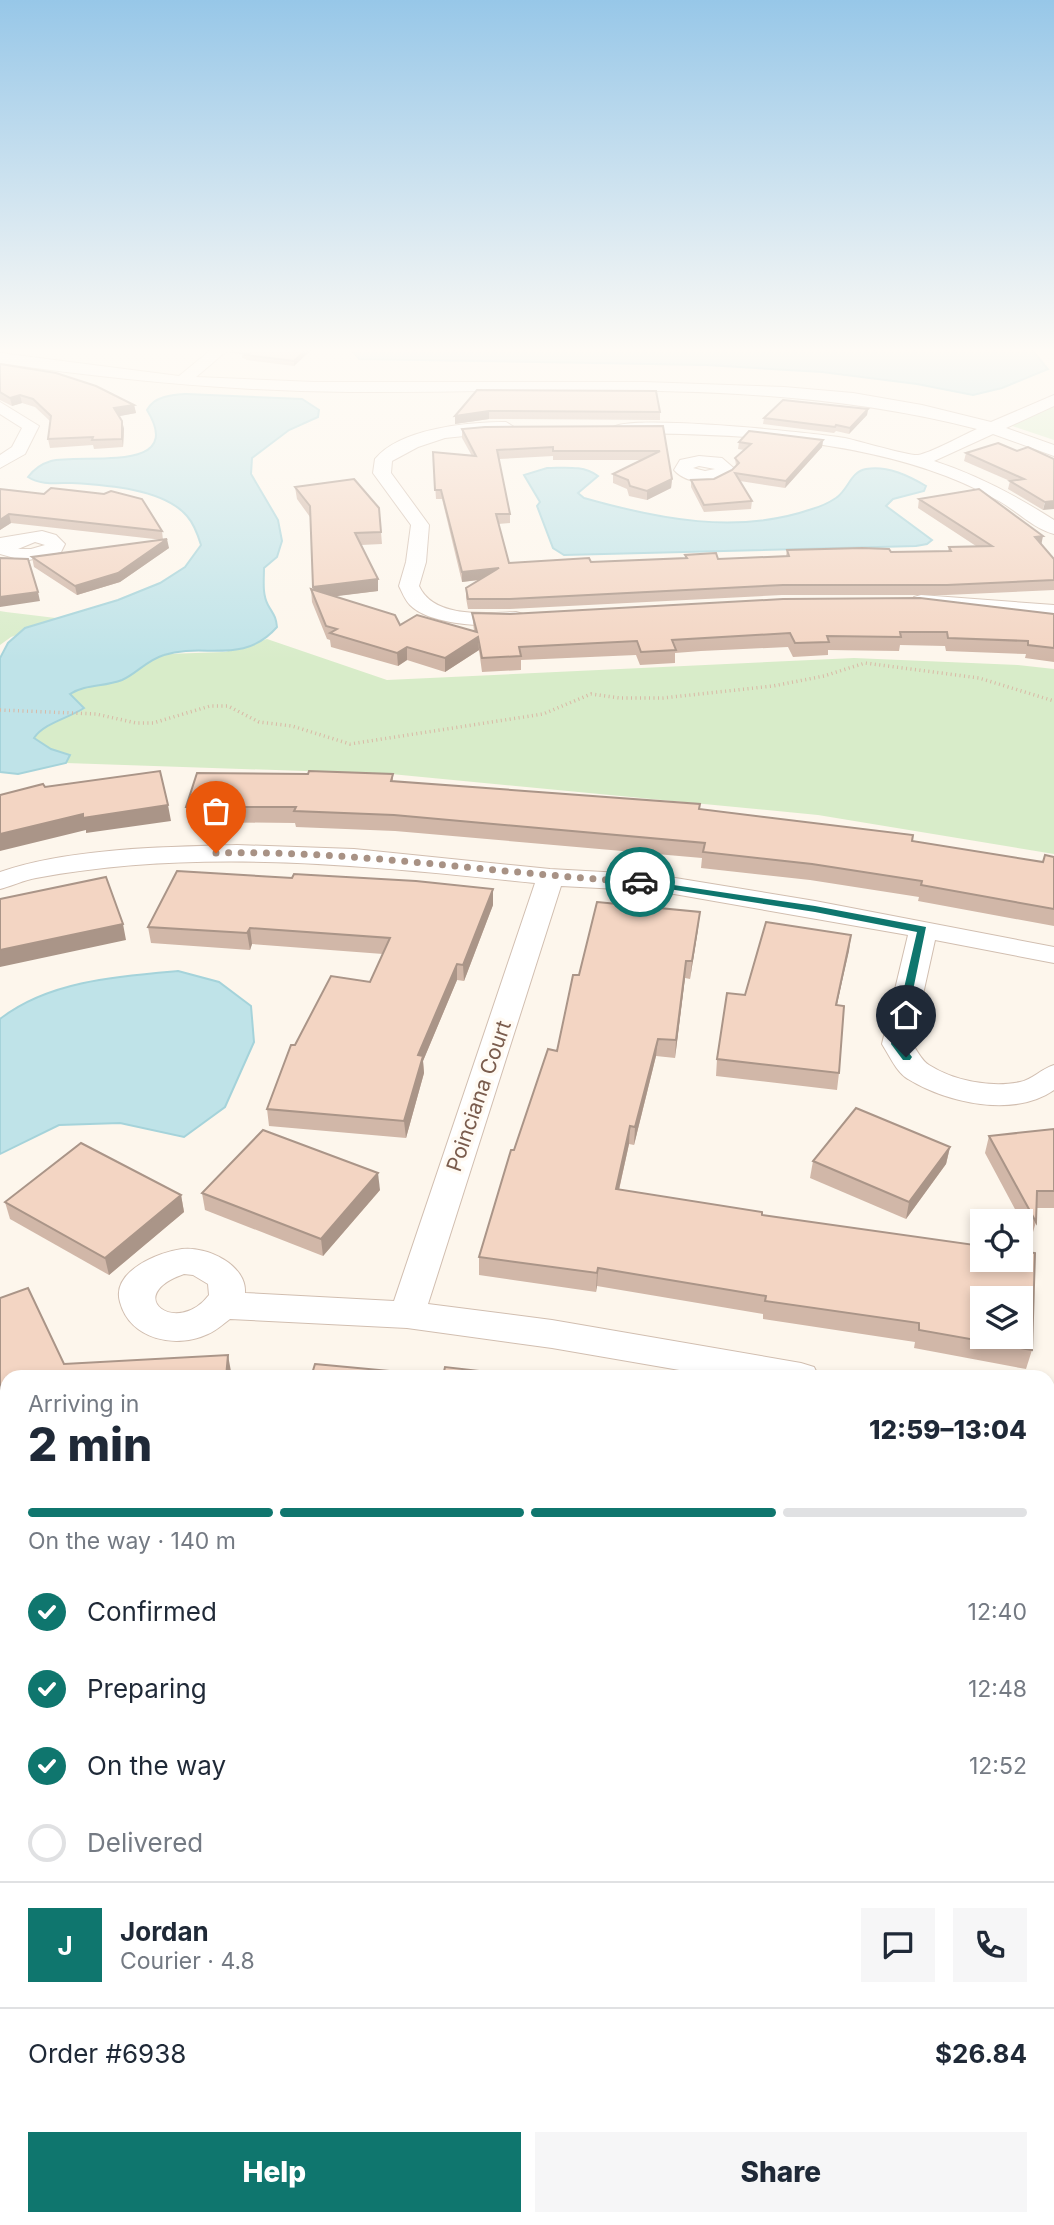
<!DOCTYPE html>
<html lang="en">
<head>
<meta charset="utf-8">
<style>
  :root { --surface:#fff; --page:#f6f6f7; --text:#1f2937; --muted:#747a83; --line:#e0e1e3; --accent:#0f766e }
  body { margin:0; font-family:Inter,sans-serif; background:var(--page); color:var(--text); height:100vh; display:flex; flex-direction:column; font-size:26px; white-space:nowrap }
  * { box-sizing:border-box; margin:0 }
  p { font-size:23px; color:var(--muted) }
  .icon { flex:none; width:38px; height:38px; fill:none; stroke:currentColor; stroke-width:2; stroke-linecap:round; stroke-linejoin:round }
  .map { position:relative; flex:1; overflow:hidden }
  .panel { position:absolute; left:0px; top:1370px; width:1055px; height:856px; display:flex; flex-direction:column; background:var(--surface); border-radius:21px 21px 0 0; box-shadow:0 4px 10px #0003 }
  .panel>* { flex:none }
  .tools { position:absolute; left:970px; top:1209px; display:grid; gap:14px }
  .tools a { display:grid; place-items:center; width:63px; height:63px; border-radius:0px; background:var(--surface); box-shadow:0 4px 10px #0003; font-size:35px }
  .pin { position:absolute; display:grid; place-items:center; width:60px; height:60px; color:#fff; margin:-72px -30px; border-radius:50% 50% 50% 0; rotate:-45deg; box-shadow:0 0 7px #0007 }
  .pin .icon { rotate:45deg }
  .courier { position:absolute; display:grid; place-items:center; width:70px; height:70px; margin:-35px; border:5px solid #0f766e; border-radius:50%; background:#fff; color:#222; box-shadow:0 2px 9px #0007 }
  .headline em { font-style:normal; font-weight:800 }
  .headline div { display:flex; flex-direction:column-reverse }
  .headline { display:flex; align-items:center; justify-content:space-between; height:119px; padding:0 28px }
  h1 { font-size:46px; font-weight:800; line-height:52px }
  .bar { display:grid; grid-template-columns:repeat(4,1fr); gap:10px 7px; align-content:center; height:84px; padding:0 28px }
  .bar i { height:9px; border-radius:5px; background:var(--line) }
  .bar .current { background:var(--accent) }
  .bar p { grid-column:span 4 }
  .line { display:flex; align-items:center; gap:18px; padding:0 28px; border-top:2px solid var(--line) }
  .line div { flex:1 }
  .round { display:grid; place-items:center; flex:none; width:74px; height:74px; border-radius:0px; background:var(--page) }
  ol { padding:0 28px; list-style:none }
  li { display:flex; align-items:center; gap:21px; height:77px }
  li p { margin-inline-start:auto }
  li .icon { padding:7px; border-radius:50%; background:var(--accent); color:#fff; stroke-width:4 }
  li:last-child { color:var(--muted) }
  li i { width:38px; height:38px; border:4px solid var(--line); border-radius:50% }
  .primary-button { display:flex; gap:14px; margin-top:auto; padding:14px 28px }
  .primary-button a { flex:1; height:80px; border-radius:0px; background:var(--accent); color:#fff; font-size:28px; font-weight:800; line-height:80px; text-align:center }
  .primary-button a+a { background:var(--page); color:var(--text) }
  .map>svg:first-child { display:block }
  .green { fill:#d8ecc9 }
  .water { fill:#bfe3e8; stroke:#a5d3da; stroke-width:2 }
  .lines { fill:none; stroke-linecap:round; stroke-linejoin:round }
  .minor-casing { stroke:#d1beb0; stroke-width:2 }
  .path-far1 { stroke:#d9b8a5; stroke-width:3.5; stroke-dasharray:1 3.5; stroke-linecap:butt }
  .path { stroke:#d9b8a5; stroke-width:7; stroke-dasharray:2.5 8; stroke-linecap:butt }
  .minor { fill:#fff; fill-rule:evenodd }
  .wall { fill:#d1b7a8 }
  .shaded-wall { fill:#aa9588 }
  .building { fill:#f3d5c3; stroke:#aa9588; stroke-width:2; fill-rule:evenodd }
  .route { fill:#0f766e }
  .done { stroke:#a89285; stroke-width:7; stroke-dasharray:0 12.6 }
  .labels { text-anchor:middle; stroke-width:7; stroke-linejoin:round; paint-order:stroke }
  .street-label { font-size:21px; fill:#7a5c4d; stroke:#fffaf3 }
</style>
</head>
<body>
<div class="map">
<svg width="1054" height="2225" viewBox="0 0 1054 2225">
  <rect width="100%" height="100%" fill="#fdf6ec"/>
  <g class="green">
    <polygon points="1054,400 1054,440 1003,423"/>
    <polygon points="0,611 6,612 64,619 11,637 0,645"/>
    <polygon points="267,639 387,680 854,658 1018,665 1054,669 1054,854 818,815 391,774 66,763 44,768 0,704 79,702 70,694 81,688 126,678 138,667 166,654 225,652"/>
    <polygon points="7,1604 7,2219 1048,2219 1048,1674 1054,1675 1054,2225 0,2225 0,1605"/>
  </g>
  <g class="water">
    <polygon points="351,349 1031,349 1048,369 1002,388 973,395 917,384 822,372 706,365 359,359"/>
    <path d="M186,394L302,399L319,410L318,417L289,430L252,458L251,474L278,520L282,541L277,557L264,568C264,580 262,594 268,605C273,614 276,616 277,627C243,666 203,642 164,655C147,660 136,674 122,680C104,687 86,684 70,694L84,708C69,718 44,723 34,738L51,749L70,755L66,763L18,774L0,772V658L8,643L25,628L118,600L160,583L185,567L201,545C198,535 194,524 187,516C163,488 104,485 70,483C56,483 40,485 28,477C34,469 41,464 51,461C82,453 187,475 147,410C154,396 172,395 186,394Z"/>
    <path d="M547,468C565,468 583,465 598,476L578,493L584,498C658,519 737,535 812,509C819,507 830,502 836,498C849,489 850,472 866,469C887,465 909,476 926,486L924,491L893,499L886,506L932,540L927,544L916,546L564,555L553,548L537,506L540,502L524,475Z"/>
    <path d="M178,971L219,982L251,1006L254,1042L225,1107L184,1137L120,1123L59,1125L0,1154V1019C48,981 119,976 178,971Z"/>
  </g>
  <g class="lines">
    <g class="minor-casing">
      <g id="minor">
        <path d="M212,349H229L196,377L314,382H644L784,387L853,393L922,405L991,422L1054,395V406L1006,428L1054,445V456L993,434L934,461C977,475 1015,495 1054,520V534C1034,529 1017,511 999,501C983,492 964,483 946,476C842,437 730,434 620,433L612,428C626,413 815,433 845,438C859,441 909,456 918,455C931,453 963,435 977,429C772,376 558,393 349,392C231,391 116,380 0,363V353L179,376Z"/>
        <polygon points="0,402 39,426 25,454 0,468 0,455 12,447 22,428 0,414"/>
        <path d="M506,422L514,427L512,431L445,438L418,447L392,461L391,473L429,525L426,562L419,586C434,619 486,613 516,612L523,614L526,618L523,622C497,629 430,626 410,605C405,600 402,592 399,586L406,562L411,525L373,473L375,459C400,428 469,422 506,422Z"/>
        <path d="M699,456L722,458L736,470C722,486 688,486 674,470L680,460ZM699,466L715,469L705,471L693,468Z"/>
        <path d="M42,531L56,535L65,544L61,552L25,561L0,554V538ZM35,542L45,545L31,549H18Z"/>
        <polygon points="921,595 1054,605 1054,617 914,605 911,601 914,597"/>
        <path d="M237,845L354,849L550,869L657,875L815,901L1054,947V963L935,940L912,1044C917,1050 922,1061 929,1065C954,1081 991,1088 1020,1082C1032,1080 1041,1069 1054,1065V1090C1014,1118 947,1103 908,1079C897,1073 889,1055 882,1044L908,935L657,891L561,886L428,1304L552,1320L801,1363L814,1367L819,1377H720L552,1348L407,1328L230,1319C223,1324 216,1331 208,1334C176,1349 130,1340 120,1302C111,1271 159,1252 182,1249C207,1246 247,1265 245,1293L394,1301L535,883C369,866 201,847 36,878C24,880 12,886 0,889V872C69,848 164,847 237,845ZM184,1274L193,1275L208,1284L209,1295C177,1337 121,1296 184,1274Z"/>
        <polygon points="1048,1406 1054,1407 1054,1437 1048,1436"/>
      </g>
    </g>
    <polyline class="path-far1" points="0,710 96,714 136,723 153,723 210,706 228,706 259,722 292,726 350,744 543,714 591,694 620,698 663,698 773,686 824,676 865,663 979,678 1054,701"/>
    <g class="path">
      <polyline points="1048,2159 1054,2159"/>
      <polyline points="165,2225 175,2219"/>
    </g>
    <use href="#minor" class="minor"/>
  </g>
  <g class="wall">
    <polygon points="228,349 312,349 294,366 246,360 246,359 242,358 242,354 229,353"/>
    <polygon points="0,364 134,405 136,413 119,416 122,421 124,429 123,447 94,449 93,445 50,448 48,439 51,422 35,407 22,403 12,406 0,400"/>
    <polygon points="656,391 660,412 660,420 489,419 455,424 455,416"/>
    <polygon points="868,409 867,415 849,434 836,431 834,433 763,424 764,418"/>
    <polygon points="663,426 672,479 671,488 647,500 629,496 627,489 613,483 613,474 642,460 553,460 553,456 499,459 510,514 510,523 498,524 509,563 591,562 685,558 685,555 718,559 786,556 787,550 891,552 948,551 949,547 976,546 918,508 919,499 1042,545 1054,559 1054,590 946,595 782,595 510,609 468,609 466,598 466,588 480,580 462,582 442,499 436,499 433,452 472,456 462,438 462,429"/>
    <polygon points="823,440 822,447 785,488 740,481 752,501 751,509 704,512 691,487 691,480 714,479 732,470 736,466 735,458 744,450 738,449 739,442"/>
    <polygon points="1017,451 1054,459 1043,510 1008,489 1010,481 964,461 966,453"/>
    <polygon points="295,487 379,508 382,544 361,545 378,579 378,591 335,596 400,625 474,631 472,613 1054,614 1054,662 1025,658 1026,654 946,651 945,646 900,645 899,651 828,650 828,655 793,657 788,647 701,651 675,653 675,663 640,665 636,655 521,660 521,670 482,672 479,650 445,672 407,660 398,666 331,647 330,640 327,639 312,602 311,589 314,590 310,517 297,499"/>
    <polygon points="0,489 162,531 163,540 169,548 120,582 77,595 34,567 32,557 163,540 11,523 0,530"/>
    <polygon points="393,774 393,781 700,809 1043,862 1054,857 1054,926 918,901 919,897 810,880 701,868 702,858 395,831 296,827 295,823 189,822 186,807"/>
    <polygon points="292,878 493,889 493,905 464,981 457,980 423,1061 424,1073 406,1138 269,1126 267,1109 370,982 383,954 252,944 250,950 151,943 148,927"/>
    <polygon points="698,929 690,979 685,978 675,1058 656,1056 634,1145 629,1144 619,1190 762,1215 1032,1350 1026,1369 914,1348 915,1342 763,1319 763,1314 597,1286 596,1292 479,1275 479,1257 514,1150 557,1051 579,975"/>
    <polygon points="851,935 837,1005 839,1073 837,1090 716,1076 717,1059 745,995"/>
    <polygon points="1054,1129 1054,1208 1036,1208 1036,1222 1031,1239 985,1153 989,1136"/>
    <polygon points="950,1147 946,1164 906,1219 810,1178 813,1161"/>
    <polygon points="380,1190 323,1256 205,1210 202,1193"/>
    <polygon points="181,1195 184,1212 109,1275 10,1219 5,1202"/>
    <polygon points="1048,1471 1054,1611 1048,1626"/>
  </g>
  <g class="shaded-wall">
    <polygon points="307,349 312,349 294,366 294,361"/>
    <polygon points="20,395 22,403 12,406 10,398"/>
    <polygon points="134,405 136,413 115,417 114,408"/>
    <polygon points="868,409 867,415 849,434 850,428"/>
    <polygon points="489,411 489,419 455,424 455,416"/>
    <polygon points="122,421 124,429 123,447 122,439"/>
    <polygon points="823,440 822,447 785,488 786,481"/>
    <polygon points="672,479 671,488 647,500 647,491"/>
    <polygon points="1054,501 1054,509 1043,510 1045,502"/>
    <polygon points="9,514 11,523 0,530 0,520"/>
    <polygon points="1043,536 1041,546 1035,537"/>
    <polygon points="167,539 169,548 120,582 77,595 75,586"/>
    <polygon points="499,568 499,577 462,582 462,572"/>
    <polygon points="378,579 378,591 314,599 313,587"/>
    <polygon points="38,592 40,601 0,607 0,597"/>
    <polygon points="478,637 479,650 445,672 445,658"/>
    <polygon points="407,647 407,660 398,666 397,653"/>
    <polygon points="168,805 171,821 86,833 86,830 0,851 0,834 83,814"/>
    <polygon points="493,889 493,905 464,981 463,965"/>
    <polygon points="700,912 698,929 690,979 692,961"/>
    <polygon points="123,924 126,940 0,967 0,950"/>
    <polygon points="250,928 252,944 250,950 247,933"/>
    <polygon points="851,935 849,951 833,1021 836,1005"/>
    <polygon points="686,961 685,978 675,1058 676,1040"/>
    <polygon points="457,964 457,980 423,1061 424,1073 406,1138 404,1121 418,1055"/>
    <polygon points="658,1039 656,1056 634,1145 635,1127"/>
    <polygon points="630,1126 629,1144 615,1207 616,1189"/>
    <polygon points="950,1147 946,1164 906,1219 909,1202"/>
    <polygon points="378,1173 380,1190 323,1256 321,1239"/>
    <polygon points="181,1195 184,1212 109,1275 105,1258"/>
    <polygon points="598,1268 597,1286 596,1292 597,1273"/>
    <polygon points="228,1355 232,1377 226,1377"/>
    <polygon points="7,1406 7,1432 0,1435 0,1409"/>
  </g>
  <g class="building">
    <polygon points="244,349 307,349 294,361 246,355 248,354 242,353 246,350"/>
    <polygon points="0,364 56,373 96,386 134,405 114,408 122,421 122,439 92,440 93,437 48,439 51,416 33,399 20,395 10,398 0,392"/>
    <polygon points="477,390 656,391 660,412 489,411 455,416"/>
    <polygon points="783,400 868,409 850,428 836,425 835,427 764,418"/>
    <polygon points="663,426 672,479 647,491 630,486 628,480 613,474 660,451 553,451 553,447 497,450 510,514 496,514 509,563 589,558 591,562 687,558 685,555 716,553 718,559 789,556 787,550 862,548 889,549 891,552 951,551 949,547 992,546 919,499 979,489 1043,536 1035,537 1054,559 1054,580 947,585 783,585 510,599 468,599 466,588 499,568 462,572 441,490 435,490 433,452 476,456 462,429 485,427"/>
    <polygon points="749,431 823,440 786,481 735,473 752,501 704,505 691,480 714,479 732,470 739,463 735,458 751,444 739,442"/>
    <polygon points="998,443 1017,451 1028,447 1054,459 1054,501 1045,502 1010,481 1024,479 966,453"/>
    <polygon points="354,479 379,508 381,532 355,533 378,579 313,587 310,506 295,487"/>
    <polygon points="51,488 104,494 111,491 142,499 162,531 9,514 0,520 0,489 44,494"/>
    <polygon points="167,539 118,573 75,586 32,557"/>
    <polygon points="0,558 28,559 38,592 0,597"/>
    <polygon points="311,589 395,615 400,625 417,615 477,632 472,613 510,614 783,599 920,598 1054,614 1054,648 1028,645 1028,641 948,638 947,632 900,632 901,637 827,636 829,642 795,643 790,633 672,640 676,650 641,652 637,641 519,647 521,656 482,658 478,637 445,658 407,647 397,653 330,633 337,629 326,626"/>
    <polygon points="160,771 168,805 83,818 83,814 0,834 0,795 43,784 45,787"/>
    <polygon points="309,771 393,774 391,781 700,804 699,809 913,835 912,841 1043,862 1045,855 1054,857 1054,909 921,885 922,881 812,864 703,852 705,843 394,815 294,811 296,807 186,807 197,773 308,774"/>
    <polygon points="177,871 292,878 294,874 416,881 493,889 463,965 457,964 418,1055 423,1056 404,1121 267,1109 291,1045 295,1045 331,976 370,982 390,938 250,928 247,933 148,927"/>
    <polygon points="106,877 123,924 0,950 0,899"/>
    <path d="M597,902L700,912L692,961H686L676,1040L658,1039L635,1127L630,1126L616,1189L762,1212V1215L982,1246V1260H1020V1251L1035,1253L1032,1350L919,1330V1323L765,1301L766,1296L598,1268L597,1273L479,1257L511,1150H514L548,1049L557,1051L573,975H579ZM982,1298H1020V1337H982Z"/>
    <polygon points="766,922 851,935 836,1005 844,1006 839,1073 717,1059 727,993 745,995"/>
    <polygon points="856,1108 950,1147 909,1202 813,1161"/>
    <polygon points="1054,1129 1054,1191 1037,1191 1036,1222 989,1136"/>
    <polygon points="263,1130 378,1173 321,1239 202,1193"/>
    <polygon points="81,1143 181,1195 105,1258 5,1202"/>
    <polygon points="28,1288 64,1364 228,1355 226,1377 86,1377 86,1375 80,1377 7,1377 7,1406 0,1409 0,1298"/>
    <polygon points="315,1364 443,1376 445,1367 531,1377 311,1377"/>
    <polygon points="1048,1471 1053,1471 1054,1611 1048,1610"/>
  </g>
  <linearGradient id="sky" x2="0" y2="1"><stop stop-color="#97c7e8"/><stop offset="0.53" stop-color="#fefbf6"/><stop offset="1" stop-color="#fefbf6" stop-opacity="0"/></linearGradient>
  <rect width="1054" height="661" fill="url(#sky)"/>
  <polygon class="route" points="640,880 815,906 926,927 902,1044 912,1057 910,1060 903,1060 891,1044 917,932 815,912 637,884 635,882"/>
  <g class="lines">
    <path class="done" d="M216,853C357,850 499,874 640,882"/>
  </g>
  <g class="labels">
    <g class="street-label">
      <text transform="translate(479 1096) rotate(-71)" y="7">Poinciana Court</text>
    </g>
  </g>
</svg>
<div class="tools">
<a><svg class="icon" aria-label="locate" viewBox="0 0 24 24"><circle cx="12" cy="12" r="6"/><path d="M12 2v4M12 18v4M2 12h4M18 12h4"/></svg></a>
<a><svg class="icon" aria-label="layers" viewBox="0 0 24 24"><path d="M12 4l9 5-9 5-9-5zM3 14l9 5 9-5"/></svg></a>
</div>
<div class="pin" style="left:216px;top:853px;background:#ea580c"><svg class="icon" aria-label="bag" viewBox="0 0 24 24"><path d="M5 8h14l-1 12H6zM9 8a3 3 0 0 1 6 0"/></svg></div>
<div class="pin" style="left:906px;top:1057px;background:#1f2937"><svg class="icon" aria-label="home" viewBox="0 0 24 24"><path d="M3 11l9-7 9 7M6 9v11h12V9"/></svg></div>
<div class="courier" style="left:640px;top:882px"><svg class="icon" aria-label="car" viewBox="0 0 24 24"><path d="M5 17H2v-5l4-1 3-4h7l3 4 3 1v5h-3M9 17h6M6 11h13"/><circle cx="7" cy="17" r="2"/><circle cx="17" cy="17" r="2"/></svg></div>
<section class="panel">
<div class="headline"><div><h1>2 min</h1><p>Arriving in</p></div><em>12:59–13:04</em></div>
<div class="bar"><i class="current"></i><i class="current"></i><i class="current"></i><i></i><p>On the way · 140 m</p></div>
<ol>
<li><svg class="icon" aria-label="check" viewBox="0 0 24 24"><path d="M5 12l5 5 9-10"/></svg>Confirmed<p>12:40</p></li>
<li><svg class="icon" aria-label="check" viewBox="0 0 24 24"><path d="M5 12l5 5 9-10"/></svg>Preparing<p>12:48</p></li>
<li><svg class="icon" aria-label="check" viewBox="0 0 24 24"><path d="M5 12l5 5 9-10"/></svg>On the way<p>12:52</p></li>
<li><i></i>Delivered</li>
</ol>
<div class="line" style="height:126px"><b class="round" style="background:var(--accent);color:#fff">J</b><div><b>Jordan</b><p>Courier · 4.8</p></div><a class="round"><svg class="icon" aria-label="chat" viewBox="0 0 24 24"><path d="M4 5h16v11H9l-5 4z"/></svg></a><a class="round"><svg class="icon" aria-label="phone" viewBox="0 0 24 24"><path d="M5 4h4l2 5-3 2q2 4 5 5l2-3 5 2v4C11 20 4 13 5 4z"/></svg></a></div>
<div class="line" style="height:91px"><div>Order #6938</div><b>$26.84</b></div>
<div class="primary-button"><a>Help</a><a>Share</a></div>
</section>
</div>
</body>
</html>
